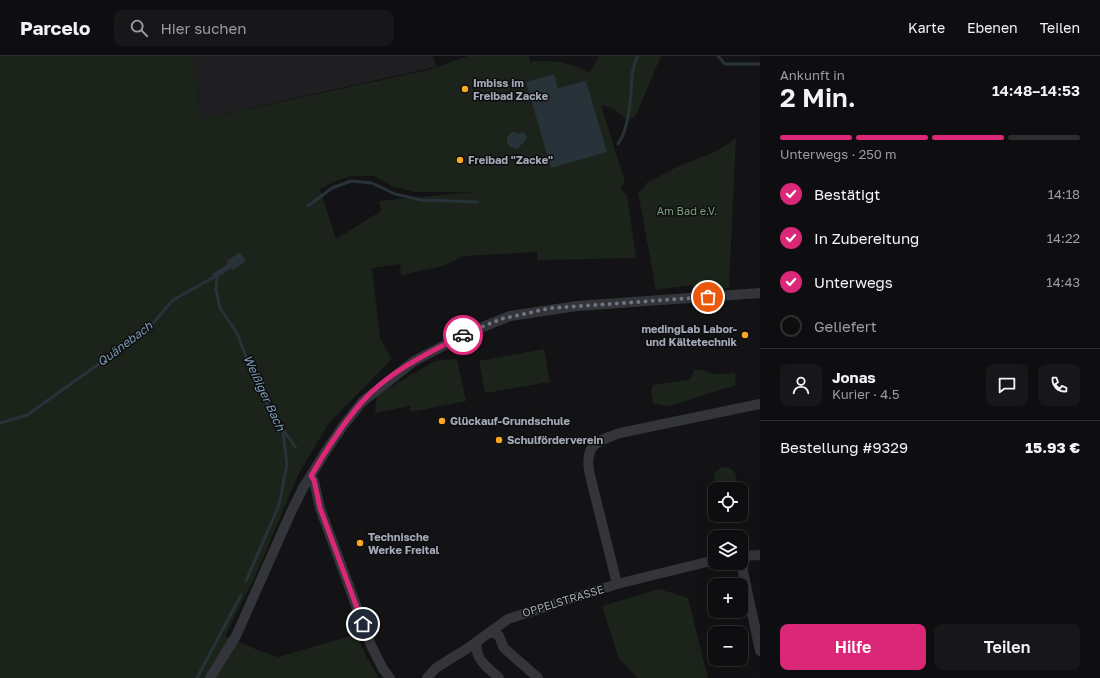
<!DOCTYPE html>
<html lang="de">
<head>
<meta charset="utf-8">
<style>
  :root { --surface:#0e0e10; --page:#171719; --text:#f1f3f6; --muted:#9b9c9f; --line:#2e2e30; --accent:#db2777 }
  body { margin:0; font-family:"Golos Text",sans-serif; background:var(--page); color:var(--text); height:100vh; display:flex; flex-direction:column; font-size:15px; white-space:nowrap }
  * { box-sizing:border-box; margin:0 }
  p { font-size:13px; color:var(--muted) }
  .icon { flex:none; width:22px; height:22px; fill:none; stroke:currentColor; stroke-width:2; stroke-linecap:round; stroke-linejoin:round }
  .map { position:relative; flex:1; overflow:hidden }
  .details { display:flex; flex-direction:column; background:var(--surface); width:340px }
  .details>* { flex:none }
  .buttons { position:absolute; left:708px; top:426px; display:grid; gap:8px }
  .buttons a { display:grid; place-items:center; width:40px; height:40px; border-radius:8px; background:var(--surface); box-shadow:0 4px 16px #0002,0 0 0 1px var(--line); font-size:20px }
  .pin { position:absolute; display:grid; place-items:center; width:34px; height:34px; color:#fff; margin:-17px; border:2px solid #fff; border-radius:50%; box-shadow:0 1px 4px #0007 }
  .courier { position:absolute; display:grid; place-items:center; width:40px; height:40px; margin:-20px; border:3px solid #db2777; border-radius:50%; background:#fff; color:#222; box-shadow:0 1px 5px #0007 }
  .overview em { font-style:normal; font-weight:600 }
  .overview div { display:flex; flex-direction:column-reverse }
  .overview { display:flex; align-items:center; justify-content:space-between; height:68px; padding:0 20px }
  h1 { font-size:26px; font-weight:600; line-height:30px }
  .bar { display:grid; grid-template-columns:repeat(4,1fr); gap:6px 4px; align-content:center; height:48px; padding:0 20px }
  .bar i { height:5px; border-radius:3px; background:var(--line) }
  .bar .on { background:var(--accent) }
  .bar p { grid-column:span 4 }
  .line { display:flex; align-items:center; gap:10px; padding:0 20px; border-top:1px solid var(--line) }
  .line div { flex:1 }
  .round { display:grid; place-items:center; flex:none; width:42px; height:42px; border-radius:8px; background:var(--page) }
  ol { padding:0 20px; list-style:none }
  li { display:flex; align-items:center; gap:12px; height:44px }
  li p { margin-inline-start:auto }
  li .icon { padding:4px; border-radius:50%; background:var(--accent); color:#fff; stroke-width:4 }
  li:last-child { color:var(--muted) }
  li i { width:22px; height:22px; border:2px solid var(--line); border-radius:50% }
  .cta { display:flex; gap:8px; margin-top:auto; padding:8px 20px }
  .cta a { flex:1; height:46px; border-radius:8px; background:var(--accent); color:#fff; font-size:16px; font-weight:600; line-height:46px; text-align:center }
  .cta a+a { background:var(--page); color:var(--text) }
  header { display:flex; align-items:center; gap:24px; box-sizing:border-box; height:56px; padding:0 20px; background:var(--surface); border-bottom:1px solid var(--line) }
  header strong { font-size:19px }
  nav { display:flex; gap:22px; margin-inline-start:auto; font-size:14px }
  .search { width:280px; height:36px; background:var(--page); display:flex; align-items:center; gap:10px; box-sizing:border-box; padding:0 14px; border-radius:8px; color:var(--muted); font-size:15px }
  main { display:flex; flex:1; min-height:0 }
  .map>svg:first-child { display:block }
  .built { fill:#1f1f22 }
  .green { fill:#1b231b; fill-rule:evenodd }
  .water { fill:#283239 }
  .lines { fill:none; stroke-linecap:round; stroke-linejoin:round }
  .stream { stroke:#283239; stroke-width:3 }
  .street { stroke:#33353a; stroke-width:10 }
  .done { stroke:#71757e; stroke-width:4; stroke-dasharray:0 7.2 }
  .route { stroke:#db2777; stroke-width:5 }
  .poi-dot { fill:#fda822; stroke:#0e0e10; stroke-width:1.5 }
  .labels { text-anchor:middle; stroke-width:3; stroke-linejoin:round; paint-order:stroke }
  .poi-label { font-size:11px; font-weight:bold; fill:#a3aab6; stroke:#0e0e10; text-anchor:start }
  .park-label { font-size:11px; fill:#79a279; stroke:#0e0e10 }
  .street-label { font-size:11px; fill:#a3aab6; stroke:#0e0e10 }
  .water-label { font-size:12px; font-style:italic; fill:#789bb4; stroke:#0e0e10 }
</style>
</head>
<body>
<header>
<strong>Parcelo</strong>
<div class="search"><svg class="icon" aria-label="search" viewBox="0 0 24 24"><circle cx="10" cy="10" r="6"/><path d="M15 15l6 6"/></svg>Hier suchen</div>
<nav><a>Karte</a><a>Ebenen</a><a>Teilen</a></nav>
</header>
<main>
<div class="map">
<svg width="760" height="622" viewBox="0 0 760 622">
  <rect width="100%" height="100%" fill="#131315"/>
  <polygon class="built" points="194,0 433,0 436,11 200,63"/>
  <g class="green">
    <path d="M0,0H194L200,63L428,14L468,0H529L530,6C550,3 572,6 589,17L599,0H661L635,61L628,64L612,52L601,49L625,126L620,133L627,139L636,202L537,204V196L464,200L443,210L401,219L400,208L372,212L380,282L392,303L329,367L299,417L254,523L225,580L260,595L278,601L357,578L365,598L379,622H0ZM351,120H374L392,130L414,136H473L379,145L381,155L336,183L320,133L336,125Z"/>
    <polygon points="736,82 729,232 696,234 691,229 656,234 638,136 645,131 645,128 675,112 717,95"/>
    <polygon points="544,293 550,326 485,337 479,305"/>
    <polygon points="457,303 466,345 411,356 410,350 375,357 377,339 435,305"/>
    <path d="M694,314H704C712,321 725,317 735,317L736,329L673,349L664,350L653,347L651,335L653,329L688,324L691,322Z"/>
    <circle cx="725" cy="422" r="11"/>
    <polygon points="659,533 688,542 708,622 638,622 619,603 602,550"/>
  </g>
  <g class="water">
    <polygon points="554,18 558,32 586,25 607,96 551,112 526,26"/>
    <polygon points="515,76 519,78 523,76 527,80 525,85 517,93 510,91 507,87 507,81 511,77"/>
    <polygon points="240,196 246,205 233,214 231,212 216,223 212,218 228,208 227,205"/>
  </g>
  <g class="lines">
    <g class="stream">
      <polyline points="718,0 725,8 760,8"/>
      <path d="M618,88C627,75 630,52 631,36C632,22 631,13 638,0"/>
      <polyline points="308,150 332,132 351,125 372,127 395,138 421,144 478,146"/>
      <polyline points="217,219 216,234 220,252 237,277 251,314 264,342 283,375 287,408 279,449 246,525"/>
      <polyline points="0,367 27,359 148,273 173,244 216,220"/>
      <polyline points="284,375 296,392"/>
      <polyline points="197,622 241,539"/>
    </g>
    <g class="street">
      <polyline points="311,420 314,425 320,452 370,587 383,613 390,622"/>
      <polyline points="741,500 760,499"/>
      <polyline points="747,500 743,508 743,515 760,595"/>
      <path d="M617,528L589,415C585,388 597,385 620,377L760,348"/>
      <polyline points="489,577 496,577 499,580 504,592 538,622"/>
      <path d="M477,586C474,603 487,611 499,622"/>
      <polyline points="210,622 236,580 292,454 303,432 326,395 343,370 362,346 414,305 470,276 510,260 577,250 760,237"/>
      <polyline points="427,622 436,612 468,592 508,563 617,528 715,504"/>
    </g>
  </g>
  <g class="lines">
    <polyline class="done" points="463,279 501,263 551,252 708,241"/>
    <path class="route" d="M363,568L320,452L314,424L311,420C326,394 342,369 361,347C388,316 428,297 463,279"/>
  </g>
  <g class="poi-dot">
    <circle cx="465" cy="33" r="4"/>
    <circle cx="460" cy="104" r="4"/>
    <circle cx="745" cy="279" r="4"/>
    <circle cx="442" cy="365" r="4"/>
    <circle cx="499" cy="384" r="4"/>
    <circle cx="360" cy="487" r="4"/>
  </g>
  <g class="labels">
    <g class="poi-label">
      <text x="473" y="31">Imbiss im<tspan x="473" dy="13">Freibad Zacke</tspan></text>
      <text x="468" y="108">Freibad "Zacke"</text>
      <text x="737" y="277" text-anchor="end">medingLab Labor-<tspan x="737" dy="13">und Kältetechnik</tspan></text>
      <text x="450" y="369">Glückauf-Grundschule</text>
      <text x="507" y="388">Schulförderverein</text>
      <text x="368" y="485">Technische<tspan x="368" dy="13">Werke Freital</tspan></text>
    </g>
    <g class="park-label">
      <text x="687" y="159">Am Bad e.V.</text>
    </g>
    <g class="street-label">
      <text transform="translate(563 545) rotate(-17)" y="4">OPPELSTRASSE</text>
    </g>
    <g class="water-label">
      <text transform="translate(125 288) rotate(-37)" y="4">Quänebach</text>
      <text transform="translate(264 337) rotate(65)" y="4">Weißiger Bach</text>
    </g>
  </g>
</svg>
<div class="buttons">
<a><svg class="icon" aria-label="locate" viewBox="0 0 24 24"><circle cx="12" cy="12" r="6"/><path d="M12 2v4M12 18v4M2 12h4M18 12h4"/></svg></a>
<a><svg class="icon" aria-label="layers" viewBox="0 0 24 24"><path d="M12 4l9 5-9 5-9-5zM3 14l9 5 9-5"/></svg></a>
<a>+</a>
<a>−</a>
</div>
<div class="pin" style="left:708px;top:241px;background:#ea580c"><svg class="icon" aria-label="bag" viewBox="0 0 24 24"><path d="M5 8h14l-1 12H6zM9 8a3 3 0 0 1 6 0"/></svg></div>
<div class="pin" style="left:363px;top:568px;background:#1f2937"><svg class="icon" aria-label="home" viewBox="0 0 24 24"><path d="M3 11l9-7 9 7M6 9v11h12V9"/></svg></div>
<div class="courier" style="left:463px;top:279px"><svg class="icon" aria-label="car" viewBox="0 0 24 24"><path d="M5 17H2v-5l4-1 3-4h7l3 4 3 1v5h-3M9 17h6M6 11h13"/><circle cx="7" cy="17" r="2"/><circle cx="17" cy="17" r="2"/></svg></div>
</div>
<section class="details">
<div class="overview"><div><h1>2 Min.</h1><p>Ankunft in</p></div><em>14:48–14:53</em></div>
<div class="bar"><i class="on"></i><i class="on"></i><i class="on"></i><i></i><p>Unterwegs · 250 m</p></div>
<ol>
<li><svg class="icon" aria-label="check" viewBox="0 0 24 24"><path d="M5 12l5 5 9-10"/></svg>Bestätigt<p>14:18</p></li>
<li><svg class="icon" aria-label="check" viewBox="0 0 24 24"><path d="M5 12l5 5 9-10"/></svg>In Zubereitung<p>14:22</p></li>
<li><svg class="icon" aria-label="check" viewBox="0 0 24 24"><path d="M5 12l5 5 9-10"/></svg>Unterwegs<p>14:43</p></li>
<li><i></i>Geliefert</li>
</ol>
<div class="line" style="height:72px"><a class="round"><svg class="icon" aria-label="person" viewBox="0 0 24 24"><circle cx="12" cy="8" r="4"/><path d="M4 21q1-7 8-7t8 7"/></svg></a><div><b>Jonas</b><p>Kurier · 4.5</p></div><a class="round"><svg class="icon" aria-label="chat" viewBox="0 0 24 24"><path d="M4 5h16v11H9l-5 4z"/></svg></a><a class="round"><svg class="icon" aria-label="phone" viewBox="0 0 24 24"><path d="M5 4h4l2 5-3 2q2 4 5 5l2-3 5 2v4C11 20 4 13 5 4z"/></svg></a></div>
<div class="line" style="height:52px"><div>Bestellung #9329</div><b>15.93 €</b></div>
<div class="cta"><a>Hilfe</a><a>Teilen</a></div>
</section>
</main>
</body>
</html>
